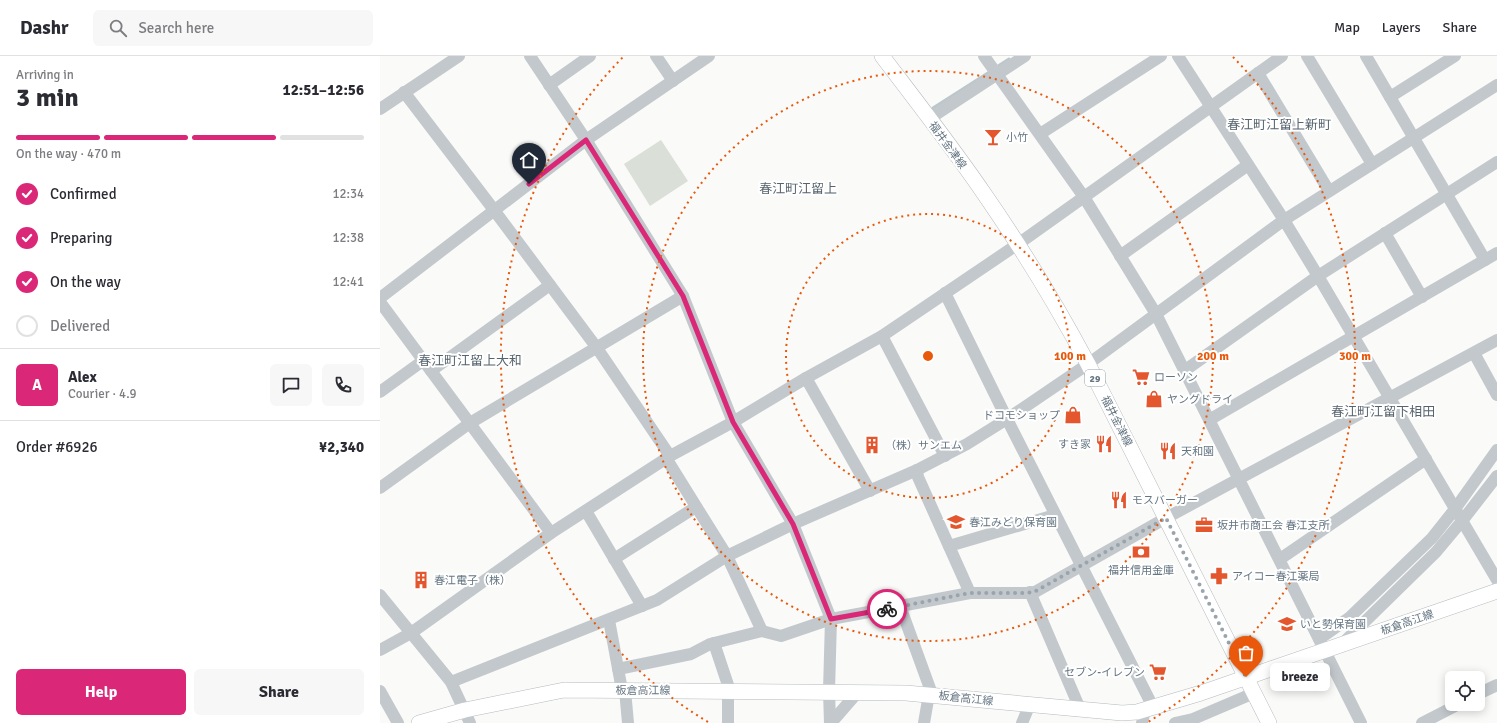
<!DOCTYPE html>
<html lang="en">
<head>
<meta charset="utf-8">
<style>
  :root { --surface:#fff; --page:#f7f7f7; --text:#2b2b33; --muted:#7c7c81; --line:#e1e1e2; --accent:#db2777 }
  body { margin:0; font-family:Signika,"Noto Sans JP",sans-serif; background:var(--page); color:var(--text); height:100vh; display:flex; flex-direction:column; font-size:15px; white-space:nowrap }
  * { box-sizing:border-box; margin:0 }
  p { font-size:13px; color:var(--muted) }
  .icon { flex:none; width:22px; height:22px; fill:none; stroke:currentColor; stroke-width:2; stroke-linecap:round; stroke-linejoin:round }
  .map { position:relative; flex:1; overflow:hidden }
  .sheet { display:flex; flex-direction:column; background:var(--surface); width:380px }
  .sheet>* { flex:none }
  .tools { position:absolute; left:1065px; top:615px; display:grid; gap:8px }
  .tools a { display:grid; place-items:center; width:40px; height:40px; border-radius:6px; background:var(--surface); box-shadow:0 2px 10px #0003; font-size:20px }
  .pin { position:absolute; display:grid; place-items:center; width:34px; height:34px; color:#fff; margin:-41px -17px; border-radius:50% 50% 50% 0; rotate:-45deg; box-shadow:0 0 4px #0007 }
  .pin .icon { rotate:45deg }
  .courier { position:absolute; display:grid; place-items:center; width:40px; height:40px; margin:-20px; border:3px solid #db2777; border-radius:50%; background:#fff; color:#222; box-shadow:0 1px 5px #0007 }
  .bubble { position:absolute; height:28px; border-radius:6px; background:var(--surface); box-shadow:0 2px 10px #0003; font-size:13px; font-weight:800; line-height:28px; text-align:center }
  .overview em { font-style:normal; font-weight:800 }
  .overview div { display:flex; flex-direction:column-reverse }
  .overview { display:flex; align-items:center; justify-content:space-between; height:68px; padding:0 16px }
  h1 { font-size:26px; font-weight:800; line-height:30px }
  .bar { display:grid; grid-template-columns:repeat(4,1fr); gap:6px 4px; align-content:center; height:48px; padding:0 16px }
  .bar i { height:5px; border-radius:3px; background:var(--line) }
  .bar .on { background:var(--accent) }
  .bar p { grid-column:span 4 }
  .line { display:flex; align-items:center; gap:10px; padding:0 16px; border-top:1px solid var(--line) }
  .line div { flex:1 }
  .round { display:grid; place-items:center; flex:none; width:42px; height:42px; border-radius:6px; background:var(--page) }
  ol { padding:0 16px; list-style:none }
  li { display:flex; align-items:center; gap:12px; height:44px }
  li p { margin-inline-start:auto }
  li .icon { padding:4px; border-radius:50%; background:var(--accent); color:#fff; stroke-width:4 }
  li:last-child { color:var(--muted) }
  li i { width:22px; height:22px; border:2px solid var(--line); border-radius:50% }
  .action { display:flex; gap:8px; margin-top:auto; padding:8px 16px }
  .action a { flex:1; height:46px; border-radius:6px; background:var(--accent); color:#fff; font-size:16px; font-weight:800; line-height:46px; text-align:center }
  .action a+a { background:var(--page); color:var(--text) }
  header { display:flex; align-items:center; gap:24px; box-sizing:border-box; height:56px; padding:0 20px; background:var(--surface); border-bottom:1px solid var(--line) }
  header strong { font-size:19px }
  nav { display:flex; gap:22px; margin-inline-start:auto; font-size:14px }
  .search { width:280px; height:36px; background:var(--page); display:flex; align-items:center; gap:10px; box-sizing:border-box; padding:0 14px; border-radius:6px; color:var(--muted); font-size:15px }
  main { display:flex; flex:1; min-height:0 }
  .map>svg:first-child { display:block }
  .green { fill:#dadfd7 }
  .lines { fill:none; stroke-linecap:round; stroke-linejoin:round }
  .stream { stroke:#bbc7cb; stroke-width:3 }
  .major-casing { stroke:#b5babe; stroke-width:16 }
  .minor { stroke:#c3c8cc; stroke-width:12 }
  .major { stroke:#fff; stroke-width:15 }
  .done { stroke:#99a4ac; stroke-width:4; stroke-dasharray:0 7.2 }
  .route { stroke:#db2777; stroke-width:5 }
  .ring { fill:none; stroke:#e8590c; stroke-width:2; stroke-dasharray:2 4 }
  .labels { text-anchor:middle; stroke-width:4; stroke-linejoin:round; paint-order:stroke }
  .shield { fill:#fff; stroke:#939fa8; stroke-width:1 }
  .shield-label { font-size:10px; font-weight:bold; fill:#657683 }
  .poi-label { font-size:11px; fill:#657683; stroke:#fff; text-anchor:start }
  .street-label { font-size:11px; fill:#657683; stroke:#fff }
  .quarter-label { font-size:13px; fill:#57646e; stroke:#fff }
  .centre { fill:#e8590c; stroke:#fff; stroke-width:2 }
  .ring-label { font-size:12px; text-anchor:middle; font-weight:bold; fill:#e8590c; stroke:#fff; stroke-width:4; stroke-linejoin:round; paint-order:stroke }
</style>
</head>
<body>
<header>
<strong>Dashr</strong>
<div class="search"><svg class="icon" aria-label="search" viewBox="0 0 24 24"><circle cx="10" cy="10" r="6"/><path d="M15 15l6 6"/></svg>Search here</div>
<nav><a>Map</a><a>Layers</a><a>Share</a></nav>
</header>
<main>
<section class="sheet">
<div class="overview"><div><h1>3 min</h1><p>Arriving in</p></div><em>12:51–12:56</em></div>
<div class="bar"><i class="on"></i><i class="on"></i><i class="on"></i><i></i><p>On the way · 470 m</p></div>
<ol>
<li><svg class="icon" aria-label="check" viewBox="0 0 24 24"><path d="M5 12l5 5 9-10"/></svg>Confirmed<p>12:34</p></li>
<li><svg class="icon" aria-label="check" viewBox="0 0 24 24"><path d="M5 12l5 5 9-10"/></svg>Preparing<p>12:38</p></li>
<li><svg class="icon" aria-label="check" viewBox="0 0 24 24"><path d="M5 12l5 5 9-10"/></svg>On the way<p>12:41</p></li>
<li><i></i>Delivered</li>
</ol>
<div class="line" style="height:72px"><b class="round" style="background:var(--accent);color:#fff">A</b><div><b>Alex</b><p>Courier · 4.9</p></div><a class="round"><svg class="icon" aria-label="chat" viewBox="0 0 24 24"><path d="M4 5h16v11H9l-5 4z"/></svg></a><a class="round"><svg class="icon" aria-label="phone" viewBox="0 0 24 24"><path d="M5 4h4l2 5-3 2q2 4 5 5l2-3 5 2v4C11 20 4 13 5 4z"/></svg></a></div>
<div class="line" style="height:52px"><div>Order #6926</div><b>¥2,340</b></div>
<div class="action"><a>Help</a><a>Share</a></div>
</section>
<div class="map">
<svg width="1117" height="667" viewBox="0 0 1117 667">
  <rect width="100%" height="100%" fill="#fafaf8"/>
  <polygon class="green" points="281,84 308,125 270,150 244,108"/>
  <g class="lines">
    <g class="stream">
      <polyline points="615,12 629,3"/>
      <polyline points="553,52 611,15"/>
    </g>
    <g class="major-casing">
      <g id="major">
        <path d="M502,0C537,46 573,92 605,139C643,194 677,250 708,308L889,667"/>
        <polyline points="39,667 85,654 184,634 526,637 742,657 757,656 821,637 1117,535"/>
      </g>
    </g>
    <g class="minor">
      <polyline points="150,0 206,84 303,240 353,366 413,468 451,563 449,635 450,667"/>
      <polyline points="276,0 293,25"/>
      <polyline points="604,0 704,141 776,258 981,667"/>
      <polyline points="798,0 904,164 938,220 1117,524"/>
      <polyline points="927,0 992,108"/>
      <polyline points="986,0 1105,204"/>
      <polyline points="878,17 949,135"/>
      <polyline points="169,29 210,0"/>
      <polyline points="24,36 114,154 217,292 290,400"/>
      <polyline points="1010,41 1075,0"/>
      <polyline points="0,53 79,0"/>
      <polyline points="549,63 645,0"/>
      <polyline points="660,78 781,0"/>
      <polyline points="1005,177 1042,241"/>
      <polyline points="740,200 868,109"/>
      <polyline points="565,237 627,363 773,651"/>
      <polyline points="0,242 206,84 329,0"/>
      <polyline points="0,246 171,477"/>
      <polyline points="502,280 565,400"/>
      <polyline points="1094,297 1117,339"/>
      <polyline points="51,315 170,229"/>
      <polyline points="804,315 938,220 1117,106"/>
      <polyline points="426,322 490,435"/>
      <polyline points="0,336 44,304"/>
      <polyline points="829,364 1117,197"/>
      <polyline points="286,402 347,500 382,575"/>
      <polyline points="537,414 538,421 590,537"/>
      <polyline points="0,432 90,367 303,240"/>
      <polyline points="206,455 262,550"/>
      <polyline points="569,490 675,459"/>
      <polyline points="234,503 316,451"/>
      <polyline points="900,503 1046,403"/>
      <polyline points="650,536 700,653"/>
      <polyline points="0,539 71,626 90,667"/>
      <polyline points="520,550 552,638"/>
      <polyline points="229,564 242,634"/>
      <polyline points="939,583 969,562 1052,482 1075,453 1117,394"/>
      <polyline points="334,587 348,629 348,667"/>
      <polyline points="963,587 1056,496 1082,465 1117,420"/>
      <polyline points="0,594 31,577 171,477 290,400 353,366 426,322 502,280 638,188 902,0"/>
      <polyline points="238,613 311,598 330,588 382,575 401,580 451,563 590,537 646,537 655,536 786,462 1117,284"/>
      <polyline points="71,626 277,544 347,500 413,468 537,414 587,388 627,363 708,308 904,164 1117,29"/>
      <polyline points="245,634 248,667"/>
      <polyline points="0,635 18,667"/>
      <polyline points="1098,638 1117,629"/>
      <polyline points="451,667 477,637"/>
      <polyline points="544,667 549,638"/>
      <polyline points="642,667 650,648"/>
      <polyline points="762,667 765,654"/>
      <polyline points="795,667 813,663 874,637"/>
      <polyline points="1042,667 1079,648"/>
    </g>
    <use href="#major" class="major"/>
  </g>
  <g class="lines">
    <polyline class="done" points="507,553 590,537 646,537 654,536 786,462 866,621"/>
    <polyline class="route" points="149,128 206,84 303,240 353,366 413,468 451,563 507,553"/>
  </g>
  <g class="ring">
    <circle cx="548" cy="300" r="142"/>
    <circle cx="548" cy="300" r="285"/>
    <path d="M328 666A427 427 0 0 1 243 1M853 1A427 427 0 0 1 768 666"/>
  </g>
  <defs>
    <g id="bar-bare" transform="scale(1.38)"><path d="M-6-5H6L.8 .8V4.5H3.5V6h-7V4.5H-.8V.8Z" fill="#e4572e" stroke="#fff" stroke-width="2.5" paint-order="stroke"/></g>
    <g id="supermarket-bare" transform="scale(1.38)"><path d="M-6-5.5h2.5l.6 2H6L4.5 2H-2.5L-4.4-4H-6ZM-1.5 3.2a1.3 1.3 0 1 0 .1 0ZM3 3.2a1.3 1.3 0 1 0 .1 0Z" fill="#e4572e" stroke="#fff" stroke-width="2.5" paint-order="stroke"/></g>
    <g id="shop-bare" transform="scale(1.38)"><path d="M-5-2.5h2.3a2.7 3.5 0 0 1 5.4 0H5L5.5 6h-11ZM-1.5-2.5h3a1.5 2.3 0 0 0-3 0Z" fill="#e4572e" stroke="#fff" stroke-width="2.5" paint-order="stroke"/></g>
    <g id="restaurant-bare" transform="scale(1.38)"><path d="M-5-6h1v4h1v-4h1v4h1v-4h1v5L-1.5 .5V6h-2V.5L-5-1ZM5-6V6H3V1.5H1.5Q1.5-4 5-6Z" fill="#e4572e" stroke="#fff" stroke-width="2.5" paint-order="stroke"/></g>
    <g id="building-bare" transform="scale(1.38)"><path d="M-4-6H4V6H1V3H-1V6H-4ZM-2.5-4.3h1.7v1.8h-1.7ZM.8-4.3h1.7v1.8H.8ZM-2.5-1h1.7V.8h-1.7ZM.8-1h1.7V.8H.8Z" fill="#e4572e" stroke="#fff" stroke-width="2.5" paint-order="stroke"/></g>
    <g id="school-bare" transform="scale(1.38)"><path d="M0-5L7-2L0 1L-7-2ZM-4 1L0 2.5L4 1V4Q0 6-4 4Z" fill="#e4572e" stroke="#fff" stroke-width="2.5" paint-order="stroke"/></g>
    <g id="office-bare" transform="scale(1.38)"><path d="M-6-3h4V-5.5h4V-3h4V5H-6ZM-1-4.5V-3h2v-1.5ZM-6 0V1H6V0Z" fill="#e4572e" stroke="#fff" stroke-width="2.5" paint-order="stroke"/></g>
    <g id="bank-bare" transform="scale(1.38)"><path d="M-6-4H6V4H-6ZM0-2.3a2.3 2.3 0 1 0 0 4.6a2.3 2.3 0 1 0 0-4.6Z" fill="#e4572e" stroke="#fff" stroke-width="2.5" paint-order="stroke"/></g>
    <g id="pharmacy-bare" transform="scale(1.38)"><path d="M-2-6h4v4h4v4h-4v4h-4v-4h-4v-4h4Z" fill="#e4572e" stroke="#fff" stroke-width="2.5" paint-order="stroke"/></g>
  </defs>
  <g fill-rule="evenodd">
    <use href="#bar-bare" x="613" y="81"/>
    <use href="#supermarket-bare" x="761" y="321"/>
    <use href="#shop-bare" x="774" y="343"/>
    <use href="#shop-bare" x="693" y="359"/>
    <use href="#restaurant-bare" x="724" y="388"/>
    <use href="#building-bare" x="492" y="389"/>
    <use href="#restaurant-bare" x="788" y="395"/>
    <use href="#restaurant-bare" x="739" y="444"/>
    <use href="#school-bare" x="576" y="466"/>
    <use href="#office-bare" x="824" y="469"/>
    <use href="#bank-bare" x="761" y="496"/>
    <use href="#pharmacy-bare" x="839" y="520"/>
    <use href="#building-bare" x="41" y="524"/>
    <use href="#school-bare" x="907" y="568"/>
    <use href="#supermarket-bare" x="778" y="616"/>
  </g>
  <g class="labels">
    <rect class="shield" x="705" y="314" width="20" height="16" rx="3"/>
    <g class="shield-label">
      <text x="715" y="326">29</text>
    </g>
    <g class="poi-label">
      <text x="626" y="85">小竹</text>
      <text x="774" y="325">ローソン</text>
      <text x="787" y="347">ヤングドライ</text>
      <text x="680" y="363" text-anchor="end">ドコモショップ</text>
      <text x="711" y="392" text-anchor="end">すき家</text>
      <text x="505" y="393">（株）サンエム</text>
      <text x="801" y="399">天和園</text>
      <text x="752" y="448">モスバーガー</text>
      <text x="589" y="470">春江みどり保育園</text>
      <text x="837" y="473">坂井市商工会 春江支所</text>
      <text x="761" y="518" text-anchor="middle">福井信用金庫</text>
      <text x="852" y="524">アイコー春江薬局</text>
      <text x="54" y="528">春江電子（株）</text>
      <text x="920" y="572">いと勢保育園</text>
      <text x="765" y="620" text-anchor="end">セブン-イレブン</text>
    </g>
    <g class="street-label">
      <text transform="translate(568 89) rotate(54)" y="4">福井金津線</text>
      <text transform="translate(737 365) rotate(63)" y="4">福井金津線</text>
      <text transform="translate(1027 566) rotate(-19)" y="4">板倉高江線</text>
      <text x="263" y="638">板倉高江線</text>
      <text transform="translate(586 642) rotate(6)" y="4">板倉高江線</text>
    </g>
    <g class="quarter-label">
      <text x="899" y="73">春江町江留上新町</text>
      <text x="418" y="137">春江町江留上</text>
      <text x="90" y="309">春江町江留上大和</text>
      <text x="1003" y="360">春江町江留下相田</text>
    </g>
  </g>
  <circle cx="548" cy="300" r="6" class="centre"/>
  <g class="ring-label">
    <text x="690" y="304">100 m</text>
    <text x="833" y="304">200 m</text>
    <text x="975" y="304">300 m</text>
  </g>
</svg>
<div class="tools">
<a><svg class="icon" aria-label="locate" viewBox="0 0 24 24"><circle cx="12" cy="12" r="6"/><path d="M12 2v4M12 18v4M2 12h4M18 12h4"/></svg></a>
</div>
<div class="pin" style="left:866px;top:621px;background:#ea580c"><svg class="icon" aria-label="bag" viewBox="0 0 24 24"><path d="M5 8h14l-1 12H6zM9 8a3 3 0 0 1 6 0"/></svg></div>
<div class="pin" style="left:149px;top:128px;background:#1f2937"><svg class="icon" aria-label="home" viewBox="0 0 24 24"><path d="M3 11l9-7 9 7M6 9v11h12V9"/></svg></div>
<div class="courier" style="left:507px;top:553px"><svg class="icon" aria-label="bike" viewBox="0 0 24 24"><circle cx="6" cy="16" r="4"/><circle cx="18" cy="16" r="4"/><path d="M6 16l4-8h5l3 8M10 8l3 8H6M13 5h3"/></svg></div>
<div class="bubble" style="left:890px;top:607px;width:60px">breeze</div>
</div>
</main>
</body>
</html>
